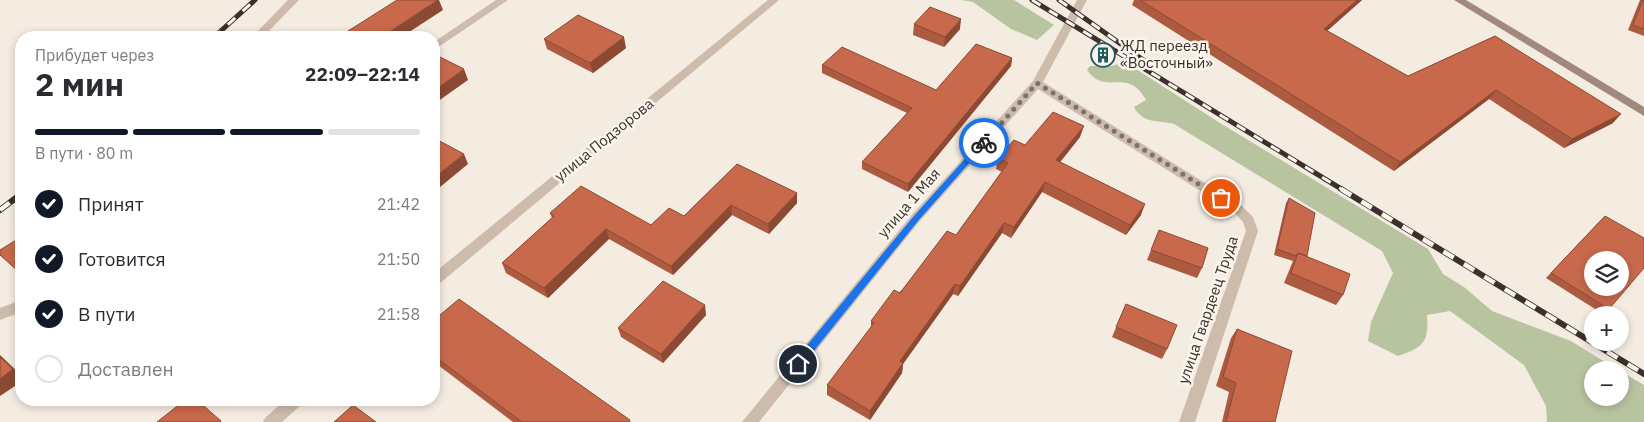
<!DOCTYPE html>
<html lang="ru">
<head>
<meta charset="utf-8">
<style>
  :root { --surface:#fff; --page:#f7f7f7; --text:#2b2b33; --muted:#7c7c81; --line:#e1e1e2; --accent:#111827 }
  body { margin:0; font-family:"IBM Plex Sans",sans-serif; background:var(--page); color:var(--text); height:100vh; display:flex; flex-direction:column; font-size:19px; white-space:nowrap }
  * { box-sizing:border-box; margin:0 }
  p { font-size:16px; color:var(--muted) }
  .icon { flex:none; width:28px; height:28px; fill:none; stroke:currentColor; stroke-width:2; stroke-linecap:round; stroke-linejoin:round }
  .map { position:relative; flex:1; overflow:hidden }
  .details { position:absolute; left:15px; top:31px; width:425px; height:375px; display:flex; flex-direction:column; background:var(--surface); border-radius:20px; box-shadow:0 2px 8px #0003 }
  .details>* { flex:none }
  .buttons { position:absolute; left:1584px; top:251px; display:grid; gap:10px }
  .buttons a { display:grid; place-items:center; width:45px; height:45px; border-radius:50%; background:var(--surface); box-shadow:0 2px 8px #0003; font-size:25px }
  .pin { position:absolute; display:grid; place-items:center; width:42px; height:42px; color:#fff; margin:-21px; border:2px solid #fff; border-radius:50%; box-shadow:0 1px 5px #0007 }
  .courier { position:absolute; display:grid; place-items:center; width:50px; height:50px; margin:-25px; border:4px solid #1a73e8; border-radius:50%; background:#fff; color:#222; box-shadow:0 1px 6px #0007 }
  .headline em { font-style:normal; font-weight:700 }
  .headline div { display:flex; flex-direction:column-reverse }
  .headline { display:flex; align-items:center; justify-content:space-between; height:85px; padding:0 20px }
  h1 { font-size:32px; font-weight:700; line-height:38px }
  .bar { display:grid; grid-template-columns:repeat(4,1fr); gap:8px 5px; align-content:center; height:60px; padding:0 20px }
  .bar i { height:6px; border-radius:4px; background:var(--line) }
  .bar .current { background:var(--accent) }
  .bar p { grid-column:span 4 }
  ol { padding:0 20px; list-style:none }
  li { display:flex; align-items:center; gap:15px; height:55px }
  li p { margin-inline-start:auto }
  li .icon { padding:5px; border-radius:50%; background:var(--accent); color:#fff; stroke-width:4 }
  li:last-child { color:var(--muted) }
  li i { width:28px; height:28px; border:2px solid var(--line); border-radius:50% }
  .map>svg:first-child { display:block }
  .green { fill:#b8c4a0 }
  .lines { fill:none; stroke-linecap:round; stroke-linejoin:round }
  .minor { fill:#cdbbac; fill-rule:evenodd }
  .secondary { fill:#a18a7d; fill-rule:evenodd }
  .rail-far1-casing { stroke:#3b302b; stroke-width:5 }
  .rail-casing { stroke:#3b302b; stroke-width:6 }
  .rail-far1 { stroke:#fbf5ee; stroke-width:3; stroke-dasharray:10; stroke-linecap:butt }
  .rail { stroke:#fbf5ee; stroke-width:4.5; stroke-dasharray:12; stroke-linecap:butt }
  .wall { fill:#ac5a40 }
  .shaded-wall { fill:#8c4a34 }
  .building { fill:#c8694b; stroke:#8c4a34; fill-rule:evenodd }
  .route { fill:#1a73e8 }
  .done { stroke:#7c716b; stroke-width:5; stroke-dasharray:0 9 }
  .labels { text-anchor:middle; stroke-width:5; stroke-linejoin:round; paint-order:stroke }
  .poi-label { font-size:15px; fill:#3b302b; stroke:#fbf5ee; text-anchor:start }
  .street-label { font-size:15px; fill:#3b302b; stroke:#fbf5ee }
</style>
</head>
<body>
<div class="map">
<svg width="1644" height="422" viewBox="0 0 1644 422">
  <rect width="100%" height="100%" fill="#f4ebe1"/>
  <g class="green">
    <polygon points="962,0 1014,0 1054,25 1037,40 1011,29 973,2"/>
    <path d="M1125,62L1220,123L1428,249L1443,274L1464,287L1492,311L1571,341L1618,370H1592V398H1620V371L1644,385V422H1547L1546,406L1524,365L1450,311L1427,315C1429,342 1424,347 1398,356L1368,341L1371,322L1393,273L1382,251L1174,124C1158,120 1143,124 1134,107L1146,100C1127,66 1106,97 1087,70L1090,66H1112Z"/>
  </g>
  <g class="lines">
    <g class="minor">
      <polygon points="288,0 299,0 262,38 251,38"/>
      <polygon points="496,0 508,0 434,50 434,42"/>
      <polygon points="768,0 779,0 439,284 434,285 434,273"/>
      <polygon points="1077,0 1087,0 1043,82 1242,206 1253,217 1258,231 1195,422 1179,422 1246,231 1243,222 1234,212 1038,89 919,222 759,422 742,422 911,216 1033,81"/>
      <polygon points="21,300 21,312 0,320 0,308"/>
      <polygon points="285,400 303,400 301,405 282,422 263,422 266,417"/>
    </g>
    <polygon class="secondary" points="1454,0 1466,0 1644,107 1644,116"/>
    <g class="rail-far1-casing">
      <g id="rail-far1">
        <polyline points="1032,0 1343,190"/>
        <polyline points="1059,0 1146,62"/>
        <polyline points="213,38 255,0"/>
      </g>
    </g>
    <g class="rail-casing">
      <g id="rail">
        <polyline points="1341,189 1644,374"/>
        <polyline points="0,210 21,194"/>
      </g>
    </g>
    <use href="#rail-far1" class="rail-far1"/>
    <use href="#rail" class="rail"/>
  </g>
  <g class="wall">
    <polygon points="1134,0 1362,0 1327,31 1408,76 1495,36 1613,123 1564,148 1489,99 1394,171 1132,5"/>
    <polygon points="1640,0 1644,0 1644,36 1628,30"/>
    <polygon points="914,24 960,29 944,47 913,35"/>
    <polygon points="544,39 626,48 593,73 547,49"/>
    <polygon points="1012,58 1011,66 908,192 862,169 862,162 907,113 822,73 822,65 936,90"/>
    <polygon points="1080,137 1060,162 1141,215 1126,235 1042,192 1011,238 1002,233 958,296 953,294 903,364 902,373 870,420 827,395 827,385 871,327 871,321 956,235 1002,172 996,169 998,158 1025,145"/>
    <polygon points="737,164 797,203 769,234 732,215 673,275 609,239 548,298 506,273 502,263 552,218 550,213 651,225 684,216"/>
    <polygon points="1289,198 1307,256 1343,295 1336,305 1284,283 1293,261 1274,255 1286,203"/>
    <polygon points="1599,222 1609,309 1603,314 1546,278"/>
    <polygon points="1159,230 1202,268 1197,278 1147,260"/>
    <polygon points="1126,304 1167,349 1162,359 1112,337"/>
    <polygon points="706,315 663,363 621,337 618,328"/>
    <polygon points="434,320 631,422 513,422 434,362"/>
    <polygon points="1237,329 1275,422 1222,422 1229,392 1216,386 1231,338"/>
  </g>
  <g class="shaded-wall">
    <polygon points="438,0 439,0 443,10 400,38 380,38"/>
    <polygon points="1357,0 1362,0 1319,38 1324,29"/>
    <polygon points="961,19 960,29 944,47 945,37"/>
    <polygon points="624,37 626,48 593,73 590,63"/>
    <polygon points="1012,58 1011,66 908,192 908,184"/>
    <polygon points="464,69 468,80 434,104 434,91"/>
    <polygon points="1496,90 1489,99 1394,171 1400,162"/>
    <polygon points="1621,114 1613,123 1564,148 1572,139"/>
    <polygon points="1084,126 1080,137 1053,171 1056,160"/>
    <polygon points="464,154 468,164 434,192 434,178"/>
    <polygon points="1045,182 1042,192 1011,238 1014,227"/>
    <polygon points="797,193 797,203 769,234 768,224"/>
    <polygon points="1145,204 1141,215 1126,235 1130,225"/>
    <polygon points="731,205 732,215 673,275 671,266"/>
    <polygon points="1004,223 1002,233 958,296 960,286"/>
    <polygon points="606,229 609,239 548,298 544,288"/>
    <polygon points="955,284 953,294 903,364 902,373 870,420 870,411 900,361"/>
    <polygon points="705,305 706,315 663,363 661,354"/>
    <polygon points="0,355 21,375 21,382 0,396"/>
  </g>
  <g class="building">
    <polygon points="397,0 438,0 380,38 337,38"/>
    <polygon points="1140,0 1357,0 1324,29 1408,76 1495,36 1621,114 1572,139 1496,90 1400,162"/>
    <polygon points="1643,0 1644,0 1644,29 1633,25"/>
    <polygon points="930,7 961,19 945,37 914,24"/>
    <polygon points="578,15 624,37 590,63 544,39"/>
    <polygon points="976,44 1012,58 908,184 862,162 912,108 822,65 842,47 936,90"/>
    <polygon points="438,56 464,69 434,91 434,58"/>
    <polygon points="1053,112 1084,126 1056,160 1145,204 1130,225 1045,182 1014,227 1004,223 960,286 955,284 900,361 903,363 870,411 827,385 874,323 871,321 894,290 900,293 947,231 956,235 1008,163 998,158 1014,140 1025,145"/>
    <polygon points="434,138 464,154 434,178"/>
    <polygon points="737,164 797,193 768,224 731,205 671,266 606,229 544,288 502,263 554,216 550,213 581,186 651,225 669,208 684,216"/>
    <polygon points="1289,198 1315,213 1307,256 1298,253 1296,256 1277,249"/>
    <path d="M1605,216L1644,238V268L1609,309L1551,273ZM1592,260H1620V288H1592Z"/>
    <polygon points="1159,230 1208,248 1202,268 1151,250"/>
    <polygon points="21,237 21,270 19,272 0,255 0,250"/>
    <polygon points="1298,253 1350,274 1343,295 1291,273"/>
    <polygon points="663,281 705,305 661,354 618,328"/>
    <polygon points="459,299 630,420 629,422 522,422 434,356 434,320"/>
    <polygon points="1126,304 1177,325 1167,349 1116,327"/>
    <polygon points="1237,329 1292,351 1275,422 1226,422 1236,383 1223,377"/>
    <polygon points="0,357 13,369 0,379"/>
    <polygon points="185,400 197,400 221,421 220,422 157,422"/>
    <polygon points="353,405 376,422 334,422"/>
  </g>
  <polygon class="route" points="981,141 987,143 918,221 801,367 794,367 794,361 913,217"/>
  <g class="lines">
    <polyline class="done" points="984,143 1037,83 1221,198"/>
  </g>
  <defs>
    <g id="building-ring" transform="scale(1.25)"><circle r="9.5" fill="#fbf5ee" stroke="#1f5a5e" stroke-width="1.5"/><path d="M-4-6H4V6H1V3H-1V6H-4ZM-2.5-4.3h1.7v1.8h-1.7ZM.8-4.3h1.7v1.8H.8ZM-2.5-1h1.7V.8h-1.7ZM.8-1h1.7V.8H.8Z" fill="#1f5a5e"/></g>
  </defs>
  <g fill-rule="evenodd">
    <use href="#building-ring" x="1103" y="55"/>
  </g>
  <g class="labels">
    <g class="poi-label">
      <text x="1120" y="51">ЖД переезд<tspan x="1120" dy="17">«Восточный»</tspan></text>
    </g>
    <g class="street-label">
      <text transform="translate(604 140) rotate(-39)" y="5">улица Подзорова</text>
      <text transform="translate(909 203) rotate(-49)" y="5">улица 1 Мая</text>
      <text transform="translate(1208 310) rotate(-71)" y="5">улица Гвардеец Труда</text>
    </g>
  </g>
</svg>
<div class="buttons">
<a><svg class="icon" aria-label="layers" viewBox="0 0 24 24"><path d="M12 4l9 5-9 5-9-5zM3 14l9 5 9-5"/></svg></a>
<a>+</a>
<a>−</a>
</div>
<div class="pin" style="left:1221px;top:198px;background:#ea580c"><svg class="icon" aria-label="bag" viewBox="0 0 24 24"><path d="M5 8h14l-1 12H6zM9 8a3 3 0 0 1 6 0"/></svg></div>
<div class="pin" style="left:798px;top:364px;background:#1f2937"><svg class="icon" aria-label="home" viewBox="0 0 24 24"><path d="M3 11l9-7 9 7M6 9v11h12V9"/></svg></div>
<div class="courier" style="left:984px;top:143px"><svg class="icon" aria-label="bike" viewBox="0 0 24 24"><circle cx="6" cy="16" r="4"/><circle cx="18" cy="16" r="4"/><path d="M6 16l4-8h5l3 8M10 8l3 8H6M13 5h3"/></svg></div>
<section class="details">
<div class="headline"><div><h1>2 мин</h1><p>Прибудет через</p></div><em>22:09–22:14</em></div>
<div class="bar"><i class="current"></i><i class="current"></i><i class="current"></i><i></i><p>В пути · 80 m</p></div>
<ol>
<li><svg class="icon" aria-label="check" viewBox="0 0 24 24"><path d="M5 12l5 5 9-10"/></svg>Принят<p>21:42</p></li>
<li><svg class="icon" aria-label="check" viewBox="0 0 24 24"><path d="M5 12l5 5 9-10"/></svg>Готовится<p>21:50</p></li>
<li><svg class="icon" aria-label="check" viewBox="0 0 24 24"><path d="M5 12l5 5 9-10"/></svg>В пути<p>21:58</p></li>
<li><i></i>Доставлен</li>
</ol>
</section>
</div>
</body>
</html>
